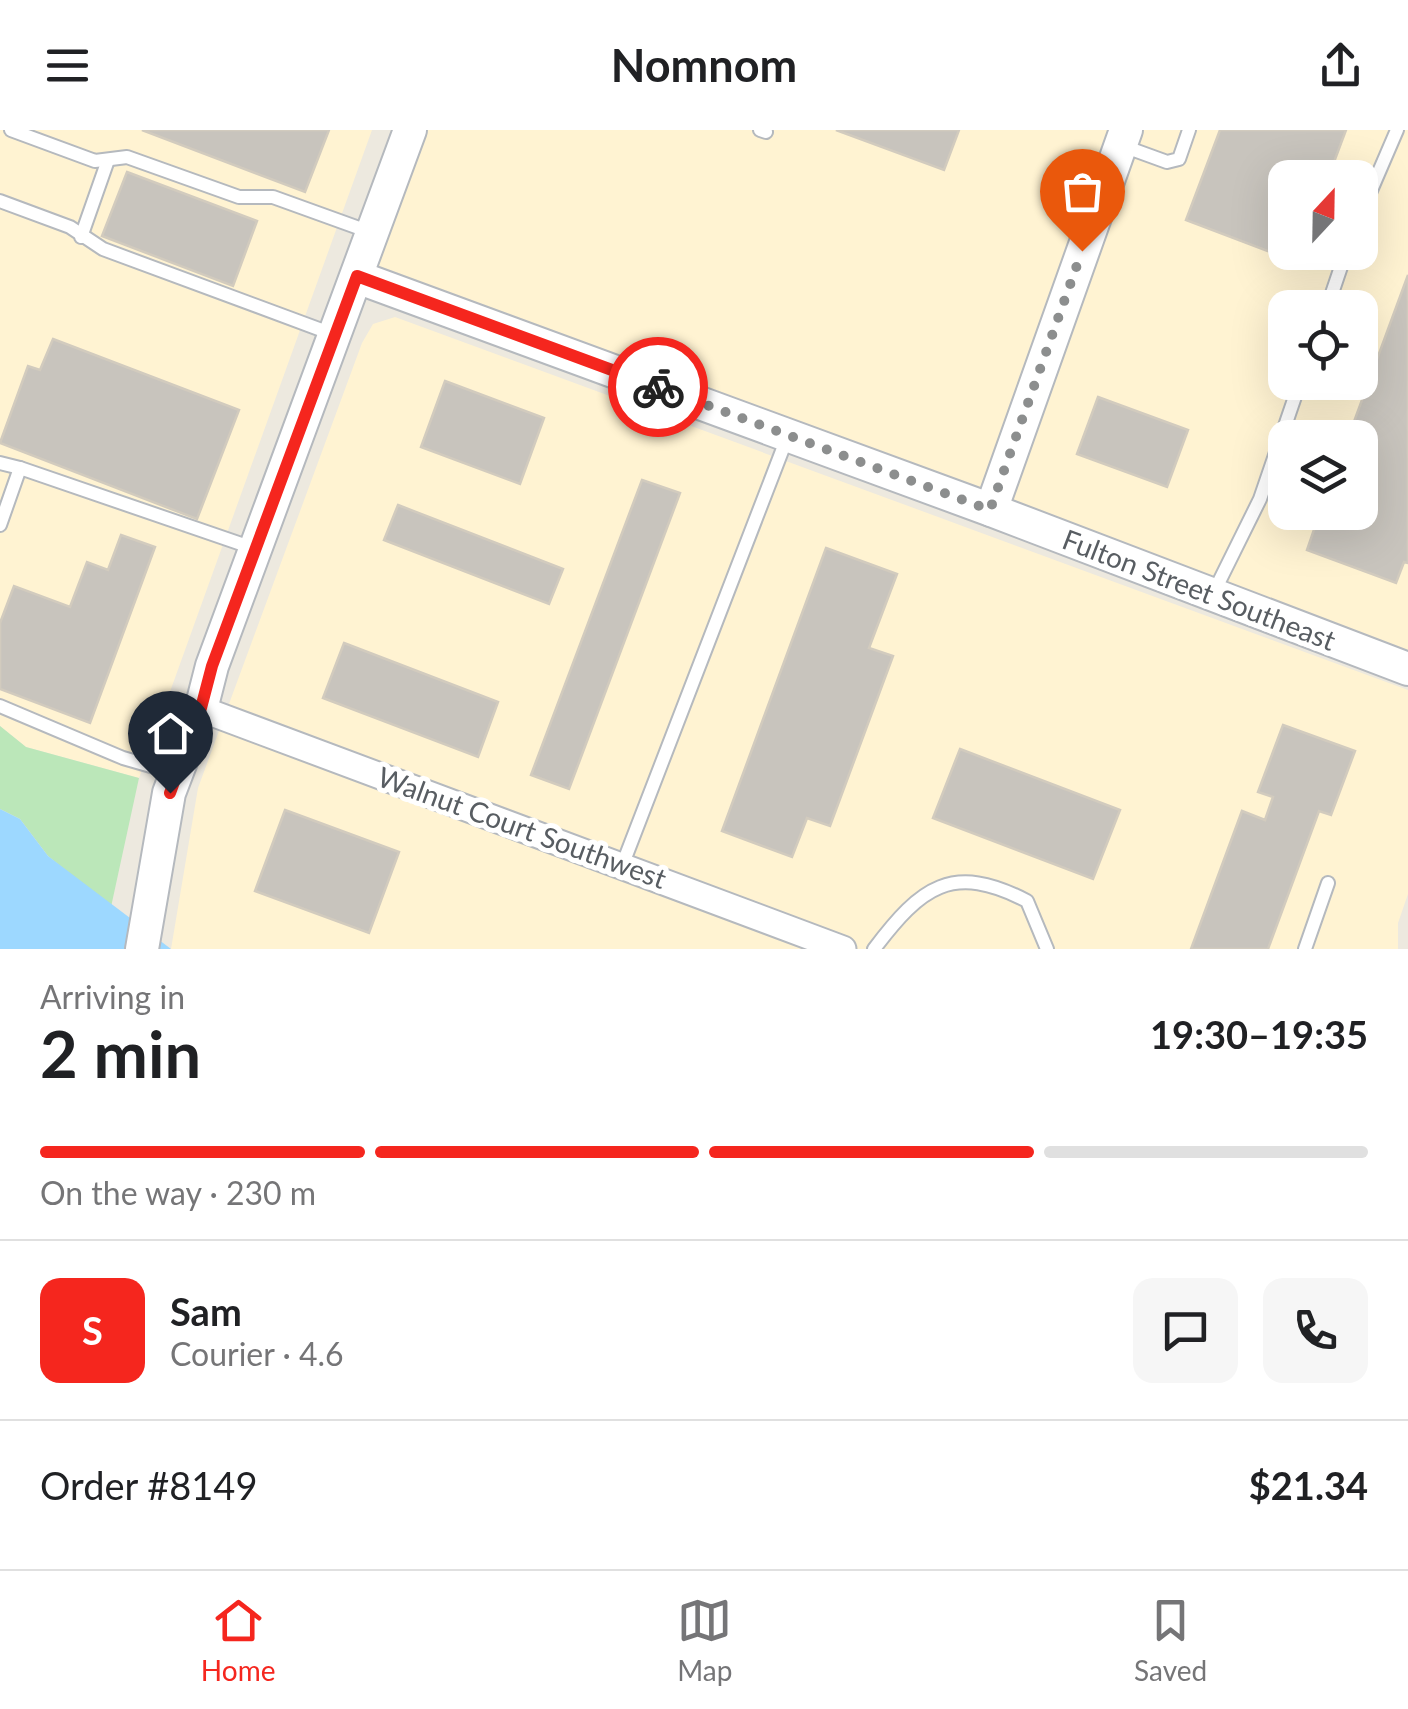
<!DOCTYPE html>
<html lang="en">
<head>
<meta charset="utf-8">
<style>
  :root { --surface:#fff; --page:#f6f6f6; --text:#202124; --muted:#757577; --line:#e0e0e0; --accent:#f5261e }
  body { margin:0; font-family:Lato,sans-serif; background:var(--page); color:var(--text); height:100vh; display:flex; flex-direction:column; font-size:38px; white-space:nowrap }
  * { box-sizing:border-box; margin:0 }
  p { font-size:32px; color:var(--muted) }
  .icon { flex:none; width:55px; height:55px; fill:none; stroke:currentColor; stroke-width:2; stroke-linecap:round; stroke-linejoin:round }
  .map { position:relative; height:819px; overflow:hidden }
  .side { display:flex; flex-direction:column; background:var(--surface); flex:1 }
  .side>* { flex:none }
  .needle { width:65px; rotate:22deg }
  .buttons { position:absolute; left:1268px; top:30px; display:grid; gap:20px }
  .buttons a { display:grid; place-items:center; width:110px; height:110px; border-radius:20px; background:var(--surface); box-shadow:0 10px 40px #0002; font-size:50px }
  .pin { position:absolute; display:grid; place-items:center; width:85px; height:85px; color:#fff; margin:-102px -42px; border-radius:50% 50% 50% 0; rotate:-45deg; box-shadow:0 0 10px #0007 }
  .pin .icon { rotate:45deg }
  .courier { position:absolute; display:grid; place-items:center; width:100px; height:100px; margin:-50px; border:8px solid #f5261e; border-radius:50%; background:#fff; color:#222; box-shadow:0 2px 12px #0007 }
  .headline em { font-style:normal; font-weight:700 }
  .headline div { display:flex; flex-direction:column-reverse }
  .headline { display:flex; align-items:center; justify-content:space-between; height:170px; padding:0 40px }
  h1 { font-size:65px; font-weight:700; line-height:75px }
  .bar { display:grid; grid-template-columns:repeat(4,1fr); gap:15px 10px; align-content:center; height:120px; padding:0 40px }
  .bar i { height:12px; border-radius:8px; background:var(--line) }
  .bar .current { background:var(--accent) }
  .bar p { grid-column:span 4 }
  .line { display:flex; align-items:center; gap:25px; padding:0 40px; border-top:2px solid var(--line) }
  .line div { flex:1 }
  .round { display:grid; place-items:center; flex:none; width:105px; height:105px; border-radius:20px; background:var(--page) }
  header { display:flex; justify-content:space-between; align-items:center; height:130px; padding:0 40px; background:var(--surface); font-size:45px; font-weight:700 }
  .dock { display:flex; justify-content:space-around; align-items:center; height:140px; border-top:2px solid var(--line); background:var(--surface); font-size:28px; color:var(--muted) }
  .dock a { display:grid; justify-items:center; gap:5px }
  .dock .current { color:var(--accent) }
  .map>svg:first-child { display:block }
  .commercial { fill:#fff3d2; fill-rule:evenodd }
  .green { fill:#bbe7b9 }
  .water { fill:#9dd8ff }
  .building { fill:#c8c4bd; stroke:#d2cbbe; stroke-width:2.5 }
  .lines { fill:none; stroke-linecap:round; stroke-linejoin:round }
  .service-casing { stroke:#b5b9be; stroke-width:16 }
  .minor-casing { stroke:#b5b9be; stroke-width:29 }
  .tertiary-casing { stroke:#b5b9be; stroke-width:36 }
  .service { stroke:#fff; stroke-width:12 }
  .minor { stroke:#fff; stroke-width:25 }
  .tertiary { stroke:#fff; stroke-width:32 }
  .done { stroke:#8c8e8e; stroke-width:10; stroke-dasharray:0 18 }
  .route { stroke:#f5261e; stroke-width:12 }
  .labels { text-anchor:middle; stroke-width:10; stroke-linejoin:round; paint-order:stroke }
  .street-label { font-size:28px; fill:#585d62; stroke:#fff }
</style>
</head>
<body>
<header><svg class="icon" aria-label="menu" viewBox="0 0 24 24"><path d="M4 6h16M4 12h16M4 18h16"/></svg>Nomnom<svg class="icon" aria-label="share" viewBox="0 0 24 24"><path d="M12 15V3M7 8l5-5 5 5M5 13v7h14v-7"/></svg></header>
<div class="map">
<svg width="1408" height="819" viewBox="0 0 1408 819">
  <rect width="100%" height="100%" fill="#ede9df"/>
  <g class="commercial">
    <polygon points="0,0 372,0 139,648 26,617 0,596"/>
    <path d="M411,0H1408V535L357,147ZM1285,48H1360V122H1285ZM1285,178H1360V252H1285ZM1285,308H1360V382H1285Z"/>
    <polygon points="395,187 1408,560 1408,764 1398,793 1398,819 171,819 198,658 362,213 373,194"/>
  </g>
  <polygon class="green" points="0,596 26,617 139,648 111,777 48,726 20,689 0,679"/>
  <polygon class="water" points="0,679 20,689 48,726 171,819 0,819"/>
  <g class="building">
    <polygon points="142,0 329,0 305,62"/>
    <polygon points="836,0 959,0 944,40"/>
    <polygon points="1220,0 1346,0 1328,48 1285,48 1285,122 1300,122 1297,132 1186,90"/>
    <polygon points="127,42 257,91 233,156 102,106"/>
    <polygon points="1408,145 1408,433 1404,432 1396,453 1307,420 1320,382 1360,382 1360,308 1348,308"/>
    <polygon points="53,209 239,280 197,389 0,313 28,236 40,240"/>
    <polygon points="445,251 544,288 520,354 421,317"/>
    <polygon points="1098,267 1188,300 1167,357 1077,324"/>
    <polygon points="642,350 680,363 569,659 531,645"/>
    <polygon points="398,375 563,439 549,474 384,410"/>
    <polygon points="121,405 155,417 90,593 0,559 0,493 14,456 70,477 87,432 108,440"/>
    <polygon points="826,418 897,444 869,518 893,526 830,696 807,688 792,727 722,701"/>
    <polygon points="344,513 498,572 478,627 323,568"/>
    <polygon points="1283,595 1355,621 1331,685 1319,681 1268,819 1191,819 1242,681 1265,690 1273,667 1258,662"/>
    <polygon points="960,619 1120,680 1093,749 933,688"/>
    <polygon points="285,680 399,722 369,803 255,761"/>
  </g>
  <g class="lines">
    <g class="service-casing">
      <g id="service">
        <polyline points="11,0 95,31 127,27 239,67 273,67 370,102"/>
        <polyline points="760,0 766,2"/>
        <polyline points="1123,16 1167,32 1179,29 1189,0"/>
        <polyline points="0,71 70,97 103,119 335,205"/>
        <polyline points="1360,86 1397,0"/>
        <polyline points="81,107 108,30"/>
        <polyline points="1327,178 1346,122"/>
        <polyline points="0,333 20,338"/>
        <polyline points="0,395 20,338 253,418"/>
        <polyline points="1213,464 1260,369 1300,252"/>
        <polyline points="0,576 123,628 175,643"/>
        <polyline points="622,736 787,308"/>
        <path d="M874,819C921,757 952,732 1027,771L1047,819"/>
        <polyline points="1305,819 1328,753"/>
      </g>
    </g>
    <g class="minor-casing">
      <polyline id="minor" points="201,579 843,819"/>
    </g>
    <g class="tertiary-casing">
      <g id="tertiary">
        <polyline points="357,147 991,380 1408,539"/>
        <polyline points="991,380 1126,0"/>
        <polyline points="142,819 169,663 201,579 212,536 410,0"/>
      </g>
    </g>
    <use href="#service" class="service"/>
    <use href="#minor" class="minor"/>
    <use href="#tertiary" class="tertiary"/>
  </g>
  <g class="lines">
    <polyline class="done" points="658,257 990,380 1082,121"/>
    <polyline class="route" points="170,663 201,578 212,536 357,146 658,257"/>
  </g>
  <g class="labels">
    <g class="street-label">
      <text transform="translate(1199 460) rotate(21)" y="10">Fulton Street Southeast</text>
      <text transform="translate(522 698) rotate(20)" y="10">Walnut Court Southwest</text>
    </g>
  </g>
</svg>
<div class="buttons">
<a><svg class="needle" viewBox="-14 -14 28 28"><path d="M0-13l5 13h-10z" fill="#e53935"/><path d="M0 13l5-13h-10z" fill="#757577"/></svg></a>
<a><svg class="icon" aria-label="locate" viewBox="0 0 24 24"><circle cx="12" cy="12" r="6"/><path d="M12 2v4M12 18v4M2 12h4M18 12h4"/></svg></a>
<a><svg class="icon" aria-label="layers" viewBox="0 0 24 24"><path d="M12 4l9 5-9 5-9-5zM3 14l9 5 9-5"/></svg></a>
</div>
<div class="pin" style="left:1082px;top:121px;background:#ea580c"><svg class="icon" aria-label="bag" viewBox="0 0 24 24"><path d="M5 8h14l-1 12H6zM9 8a3 3 0 0 1 6 0"/></svg></div>
<div class="pin" style="left:170px;top:663px;background:#1f2937"><svg class="icon" aria-label="home" viewBox="0 0 24 24"><path d="M3 11l9-7 9 7M6 9v11h12V9"/></svg></div>
<div class="courier" style="left:658px;top:257px"><svg class="icon" aria-label="bike" viewBox="0 0 24 24"><circle cx="6" cy="16" r="4"/><circle cx="18" cy="16" r="4"/><path d="M6 16l4-8h5l3 8M10 8l3 8H6M13 5h3"/></svg></div>
</div>
<section class="side">
<div class="headline"><div><h1>2 min</h1><p>Arriving in</p></div><em>19:30–19:35</em></div>
<div class="bar"><i class="current"></i><i class="current"></i><i class="current"></i><i></i><p>On the way · 230 m</p></div>
<div class="line" style="height:180px"><b class="round" style="background:var(--accent);color:#fff">S</b><div><b>Sam</b><p>Courier · 4.6</p></div><a class="round"><svg class="icon" aria-label="chat" viewBox="0 0 24 24"><path d="M4 5h16v11H9l-5 4z"/></svg></a><a class="round"><svg class="icon" aria-label="phone" viewBox="0 0 24 24"><path d="M5 4h4l2 5-3 2q2 4 5 5l2-3 5 2v4C11 20 4 13 5 4z"/></svg></a></div>
<div class="line" style="height:130px"><div>Order #8149</div><b>$21.34</b></div>
</section>
<nav class="dock">
<a class="current"><svg class="icon" aria-label="home" viewBox="0 0 24 24"><path d="M3 11l9-7 9 7M6 9v11h12V9"/></svg>Home</a>
<a><svg class="icon" aria-label="map" viewBox="0 0 24 24"><path d="M3 6l6-2 6 2 6-2v14l-6 2-6-2-6 2zM9 4v14M15 6v14"/></svg>Map</a>
<a><svg class="icon" aria-label="saved" viewBox="0 0 24 24"><path d="M7 4h10v16l-5-4-5 4z"/></svg>Saved</a>
</nav>
</body>
</html>
